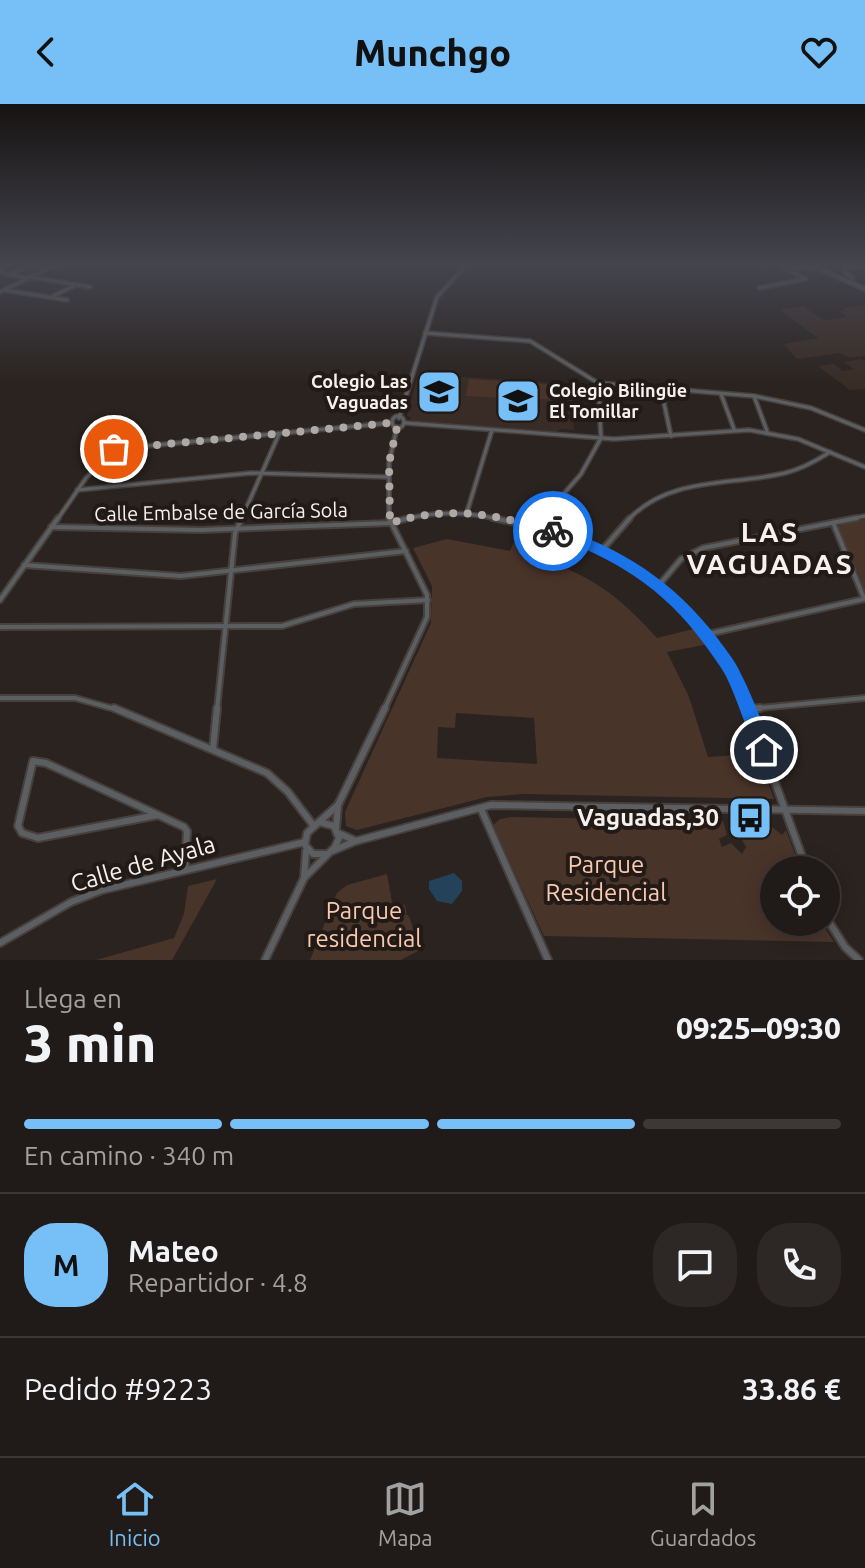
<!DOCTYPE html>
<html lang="es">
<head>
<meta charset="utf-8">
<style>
  :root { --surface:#201a18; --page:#2d2725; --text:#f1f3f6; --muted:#a2a1a2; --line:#3d3837; --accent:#77bff7 }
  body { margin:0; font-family:Ubuntu,sans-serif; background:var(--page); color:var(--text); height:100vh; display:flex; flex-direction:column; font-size:30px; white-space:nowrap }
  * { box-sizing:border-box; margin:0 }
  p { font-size:26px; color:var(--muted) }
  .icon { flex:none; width:44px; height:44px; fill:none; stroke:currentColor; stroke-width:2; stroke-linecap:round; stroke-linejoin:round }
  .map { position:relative; height:856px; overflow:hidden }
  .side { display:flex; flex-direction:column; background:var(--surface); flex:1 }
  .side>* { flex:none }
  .buttons { position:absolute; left:760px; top:752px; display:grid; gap:16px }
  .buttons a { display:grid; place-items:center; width:80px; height:80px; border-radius:50%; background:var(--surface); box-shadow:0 4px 20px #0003,0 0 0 2px var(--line); font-size:40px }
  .pin { position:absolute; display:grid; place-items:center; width:68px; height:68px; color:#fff; margin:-34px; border:4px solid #fff; border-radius:50%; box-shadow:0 2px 8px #0007 }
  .courier { position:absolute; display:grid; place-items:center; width:80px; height:80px; margin:-40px; border:6px solid #1a73e8; border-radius:50%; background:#fff; color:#222; box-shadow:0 2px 10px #0007 }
  .head em { font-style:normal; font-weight:800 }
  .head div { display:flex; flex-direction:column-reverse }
  .head { display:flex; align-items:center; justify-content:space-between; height:136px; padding:0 24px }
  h1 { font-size:52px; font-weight:800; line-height:60px }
  .bar { display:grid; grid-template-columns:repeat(4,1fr); gap:12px 8px; align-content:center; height:96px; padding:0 24px }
  .bar i { height:10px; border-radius:6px; background:var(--line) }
  .bar .on { background:var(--accent) }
  .bar p { grid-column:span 4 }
  .line { display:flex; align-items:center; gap:20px; padding:0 24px; border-top:2px solid var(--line) }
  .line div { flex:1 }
  .round { display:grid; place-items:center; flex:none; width:84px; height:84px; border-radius:32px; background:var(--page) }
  header { display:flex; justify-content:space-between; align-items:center; height:104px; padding:0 24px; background:var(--accent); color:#111; font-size:36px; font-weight:800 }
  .tab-bar { display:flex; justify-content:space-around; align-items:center; height:112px; border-top:2px solid var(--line); background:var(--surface); font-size:22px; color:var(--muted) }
  .tab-bar a { display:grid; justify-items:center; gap:4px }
  .tab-bar .on { color:var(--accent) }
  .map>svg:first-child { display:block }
  .built { fill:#392c26 }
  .green { fill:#49342a; fill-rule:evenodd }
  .water { fill:#24425a }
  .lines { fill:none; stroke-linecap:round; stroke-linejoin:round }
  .minor-far2-casing { stroke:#47403d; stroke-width:6 }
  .minor-far1-casing { stroke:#47403d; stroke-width:8 }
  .minor-casing { stroke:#47403d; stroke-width:10 }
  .tertiary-casing { stroke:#47403d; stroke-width:7 }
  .minor-far2 { stroke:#5c5f62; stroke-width:3 }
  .minor-far1 { stroke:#5c5f62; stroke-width:4 }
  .minor { stroke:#5c5f62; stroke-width:6 }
  .tertiary { stroke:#5c5f62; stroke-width:4 }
  .route { fill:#1a73e8 }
  .done { stroke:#afa9a6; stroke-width:8; stroke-dasharray:0 14.4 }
  .labels { text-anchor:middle; stroke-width:8; stroke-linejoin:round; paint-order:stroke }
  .far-poi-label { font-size:18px; font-weight:bold; fill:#f6f1ee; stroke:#211a16; text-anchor:end }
  .street-label { font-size:20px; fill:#f6f1ee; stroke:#211a16 }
  .near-poi-label { font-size:24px; font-weight:bold; fill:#f6f1ee; stroke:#211a16; text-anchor:end }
  .near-street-label { font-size:24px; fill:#f6f1ee; stroke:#211a16 }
  .near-park-label { font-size:24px; fill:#fbc9af; stroke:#211a16 }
  .district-label { font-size:28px; font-weight:bold; letter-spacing:2px; fill:#f6f1ee; stroke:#211a16 }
</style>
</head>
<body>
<header><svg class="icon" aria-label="back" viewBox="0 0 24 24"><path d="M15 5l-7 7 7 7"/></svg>Munchgo<svg class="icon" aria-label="heart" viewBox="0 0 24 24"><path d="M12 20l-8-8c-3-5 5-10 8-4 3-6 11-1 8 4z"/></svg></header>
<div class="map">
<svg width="865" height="856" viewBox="0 0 865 856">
  <rect width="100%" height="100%" fill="#2a2320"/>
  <g class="built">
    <polygon points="865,201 865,252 849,254 840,249 797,255 784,240 818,234 780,206 803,202 824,216 847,213 839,207 845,206 842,204"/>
    <polygon points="861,255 865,258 865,285 850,286 818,262 833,260 843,267 854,265 844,258"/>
    <polygon points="418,270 572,280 574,326 561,325 557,328 414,318 407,311"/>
  </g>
  <g class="green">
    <polygon points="469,275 558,281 558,296 466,292"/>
    <polygon points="865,415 865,486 838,422"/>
    <path d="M521,423L533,425L526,450C587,469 615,487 657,534L697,524L709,540L667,548L689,593L708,653L758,650L774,695L524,690L487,693L357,726L346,722L345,708L431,519L432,482L413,444L447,435L510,447ZM456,609L534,614L537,660L437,654L438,623L455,624Z"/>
    <polygon points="512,713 723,717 727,731 719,735 722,743 731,739 742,750 746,743 732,718 766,718 782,731 786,726 801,766 774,766 774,818 821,818 834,838 544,832 493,721 500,715"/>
    <polygon points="387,770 392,798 405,801 407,810 397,803 397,806 409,812 420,846 401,856 310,856 337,789 347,781"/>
    <polygon points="217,775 172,856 96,856 174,834 184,810 188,782"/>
  </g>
  <polygon class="water" points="454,769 462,777 462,787 452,800 437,797 429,785 429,777"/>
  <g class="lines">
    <g class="minor-far2-casing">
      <g id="minor-far2">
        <polyline points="0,163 8,161"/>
        <polyline points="0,166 5,170 28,174"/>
        <polyline points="11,170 30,161"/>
        <polyline points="30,173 90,183"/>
        <polyline points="759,184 806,175 784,164"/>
        <polyline points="4,186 67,196"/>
        <polyline points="0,188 55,161"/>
        <polyline points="53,192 74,182"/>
        <polyline points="425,229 530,237 598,279 754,292 811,304 865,326"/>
        <polyline points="661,285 671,332"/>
        <polyline points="721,290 734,325"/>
        <polyline points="754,292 767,327"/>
        <circle cx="398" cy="318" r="6"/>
        <polyline points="399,314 437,193 466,161"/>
        <polyline points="406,319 614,335 749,326 798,335 865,363"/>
        <polyline points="77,386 251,369 389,373"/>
        <polyline points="467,408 492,326"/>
        <polyline points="57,416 86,374 114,345 390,319"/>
        <polyline points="241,416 279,330"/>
        <polyline points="389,416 389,359 397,323"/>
        <path d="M402,416C437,406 467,408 503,416"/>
        <polyline points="541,416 581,370 601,334 598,279"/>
        <path d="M628,416C669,372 731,382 785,369C802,365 816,357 830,348"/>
        <polyline points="846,416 865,412"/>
      </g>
    </g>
    <g class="minor-far1-casing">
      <g id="minor-far1">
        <path d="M493,414C584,433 666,464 719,546C731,564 740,586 749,606"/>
        <polyline points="536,421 543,414"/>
        <polyline points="834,421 864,494"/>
        <polyline points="51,423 201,426 390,419 409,414"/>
        <polyline points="603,445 630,414"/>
        <polyline points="24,461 181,472 406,447"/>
        <polyline points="659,481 681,455 703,444 857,414"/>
        <polyline points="0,496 58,414"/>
        <polyline points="0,523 282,522 354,500 428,496"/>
        <polyline points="708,530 864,495"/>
        <polyline points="0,594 75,594 118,606"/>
        <polyline points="749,605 865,594"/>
        <polyline points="217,606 235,429 242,414"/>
        <polyline points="384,606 427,513 427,491 389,414"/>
      </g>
    </g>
    <g class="minor-casing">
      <g id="minor">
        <polyline points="114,604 267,669 288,688 313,721"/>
        <polyline points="748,604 807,766"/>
        <polyline points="749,605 760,604"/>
        <polyline points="213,645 217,604"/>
        <polyline points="481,705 548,856"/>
        <polyline points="158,711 38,734 22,729 18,722 33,657 46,659 184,723 187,727 185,765"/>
        <polyline points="319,718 338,701"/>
        <polyline points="336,725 338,701 385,604"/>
        <polyline points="338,729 356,737"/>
        <polyline points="332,747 356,737 491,701 865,707"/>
        <polyline points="304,774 306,747"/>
        <polyline points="826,813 845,843 859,856"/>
        <polyline points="0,839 71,798 102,786 305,738"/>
        <polyline points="265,856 304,774 335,743 339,734 334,722 319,718 307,729 305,741 313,750 327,750"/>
      </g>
    </g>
    <g class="tertiary-casing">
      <g id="tertiary">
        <polyline points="811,161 865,185"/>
        <polyline points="845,161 845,168 852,174"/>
        <polyline points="784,163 816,164"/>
        <polyline points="846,163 865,162"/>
      </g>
    </g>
    <use href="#minor-far2" class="minor-far2"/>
    <use href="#minor-far1" class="minor-far1"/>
    <use href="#minor" class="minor"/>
    <use href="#tertiary" class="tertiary"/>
  </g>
  <linearGradient id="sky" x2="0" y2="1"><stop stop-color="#171312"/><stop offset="0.57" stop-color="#44454e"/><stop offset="1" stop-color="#44454e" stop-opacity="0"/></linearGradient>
  <rect width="865" height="281" fill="url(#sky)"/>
  <path class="route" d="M553,422C621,443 675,478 718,535C725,545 734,555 739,566C752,591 762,619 773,646L770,651H758C746,625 738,597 726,572C720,561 712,551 705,541C662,482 615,455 548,430V424Z"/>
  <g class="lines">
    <path class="done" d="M114,345L390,319L397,323L389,359L390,419C451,401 493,410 553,427"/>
  </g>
  <defs>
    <g id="school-square" transform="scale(2.3)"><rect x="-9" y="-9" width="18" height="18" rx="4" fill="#77bff7" stroke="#211a16"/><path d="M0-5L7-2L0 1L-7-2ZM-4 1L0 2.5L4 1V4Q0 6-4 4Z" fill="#111"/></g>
    <g id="bus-square" transform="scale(2.3)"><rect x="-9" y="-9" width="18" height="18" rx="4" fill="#77bff7" stroke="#211a16"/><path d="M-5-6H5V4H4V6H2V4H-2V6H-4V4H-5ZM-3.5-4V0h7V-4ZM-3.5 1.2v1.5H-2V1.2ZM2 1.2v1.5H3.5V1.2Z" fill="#111"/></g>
  </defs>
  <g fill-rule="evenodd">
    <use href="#school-square" x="439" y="288"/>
    <use href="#school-square" x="518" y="297"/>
    <use href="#bus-square" x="750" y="714"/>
  </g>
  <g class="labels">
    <g class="far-poi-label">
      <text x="408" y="284">Colegio Las<tspan x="408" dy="21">Vaguadas</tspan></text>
      <text x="549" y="293" text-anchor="start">Colegio Bilingüe<tspan x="549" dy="21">El Tomillar</tspan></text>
    </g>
    <g class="street-label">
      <text transform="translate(221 408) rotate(-1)" y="7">Calle Embalse de García Sola</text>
    </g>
    <g class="near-poi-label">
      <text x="719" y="722">Vaguadas,30</text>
    </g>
    <g class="near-street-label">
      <text transform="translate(143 760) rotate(-16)" y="8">Calle de Ayala</text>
    </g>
    <g class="near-park-label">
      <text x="606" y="769">Parque<tspan x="606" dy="28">Residencial</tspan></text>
      <text x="364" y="815">Parque<tspan x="364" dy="28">residencial</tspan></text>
    </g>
    <g class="district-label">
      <text x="770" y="438">LAS<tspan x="770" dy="32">VAGUADAS</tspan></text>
    </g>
  </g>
</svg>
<div class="buttons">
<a><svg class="icon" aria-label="locate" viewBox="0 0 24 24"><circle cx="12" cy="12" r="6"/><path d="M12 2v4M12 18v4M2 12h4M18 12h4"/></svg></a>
</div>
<div class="pin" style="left:114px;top:345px;background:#ea580c"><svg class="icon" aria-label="bag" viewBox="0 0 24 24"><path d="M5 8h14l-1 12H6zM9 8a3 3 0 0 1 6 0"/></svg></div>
<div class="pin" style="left:764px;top:646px;background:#1f2937"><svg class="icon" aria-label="home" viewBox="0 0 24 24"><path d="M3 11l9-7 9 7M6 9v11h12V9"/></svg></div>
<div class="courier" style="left:553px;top:427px"><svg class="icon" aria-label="bike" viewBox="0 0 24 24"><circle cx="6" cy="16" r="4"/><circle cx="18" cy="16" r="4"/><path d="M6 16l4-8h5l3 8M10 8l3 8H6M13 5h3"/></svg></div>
</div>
<section class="side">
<div class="head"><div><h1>3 min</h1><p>Llega en</p></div><em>09:25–09:30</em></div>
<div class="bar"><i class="on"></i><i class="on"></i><i class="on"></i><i></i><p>En camino · 340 m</p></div>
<div class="line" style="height:144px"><b class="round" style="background:var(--accent);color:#111">M</b><div><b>Mateo</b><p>Repartidor · 4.8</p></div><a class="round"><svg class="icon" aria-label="chat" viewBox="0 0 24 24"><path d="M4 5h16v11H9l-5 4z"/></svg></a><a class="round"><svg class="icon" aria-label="phone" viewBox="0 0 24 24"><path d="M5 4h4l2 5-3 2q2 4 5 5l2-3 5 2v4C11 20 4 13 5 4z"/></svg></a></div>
<div class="line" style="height:104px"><div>Pedido #9223</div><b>33.86 €</b></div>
</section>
<nav class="tab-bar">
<a class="on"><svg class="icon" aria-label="home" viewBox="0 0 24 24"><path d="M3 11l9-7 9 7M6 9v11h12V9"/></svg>Inicio</a>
<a><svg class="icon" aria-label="map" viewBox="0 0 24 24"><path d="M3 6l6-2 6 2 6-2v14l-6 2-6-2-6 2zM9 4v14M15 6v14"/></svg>Mapa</a>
<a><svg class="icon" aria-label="saved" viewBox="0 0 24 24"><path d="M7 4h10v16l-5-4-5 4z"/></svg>Guardados</a>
</nav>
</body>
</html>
